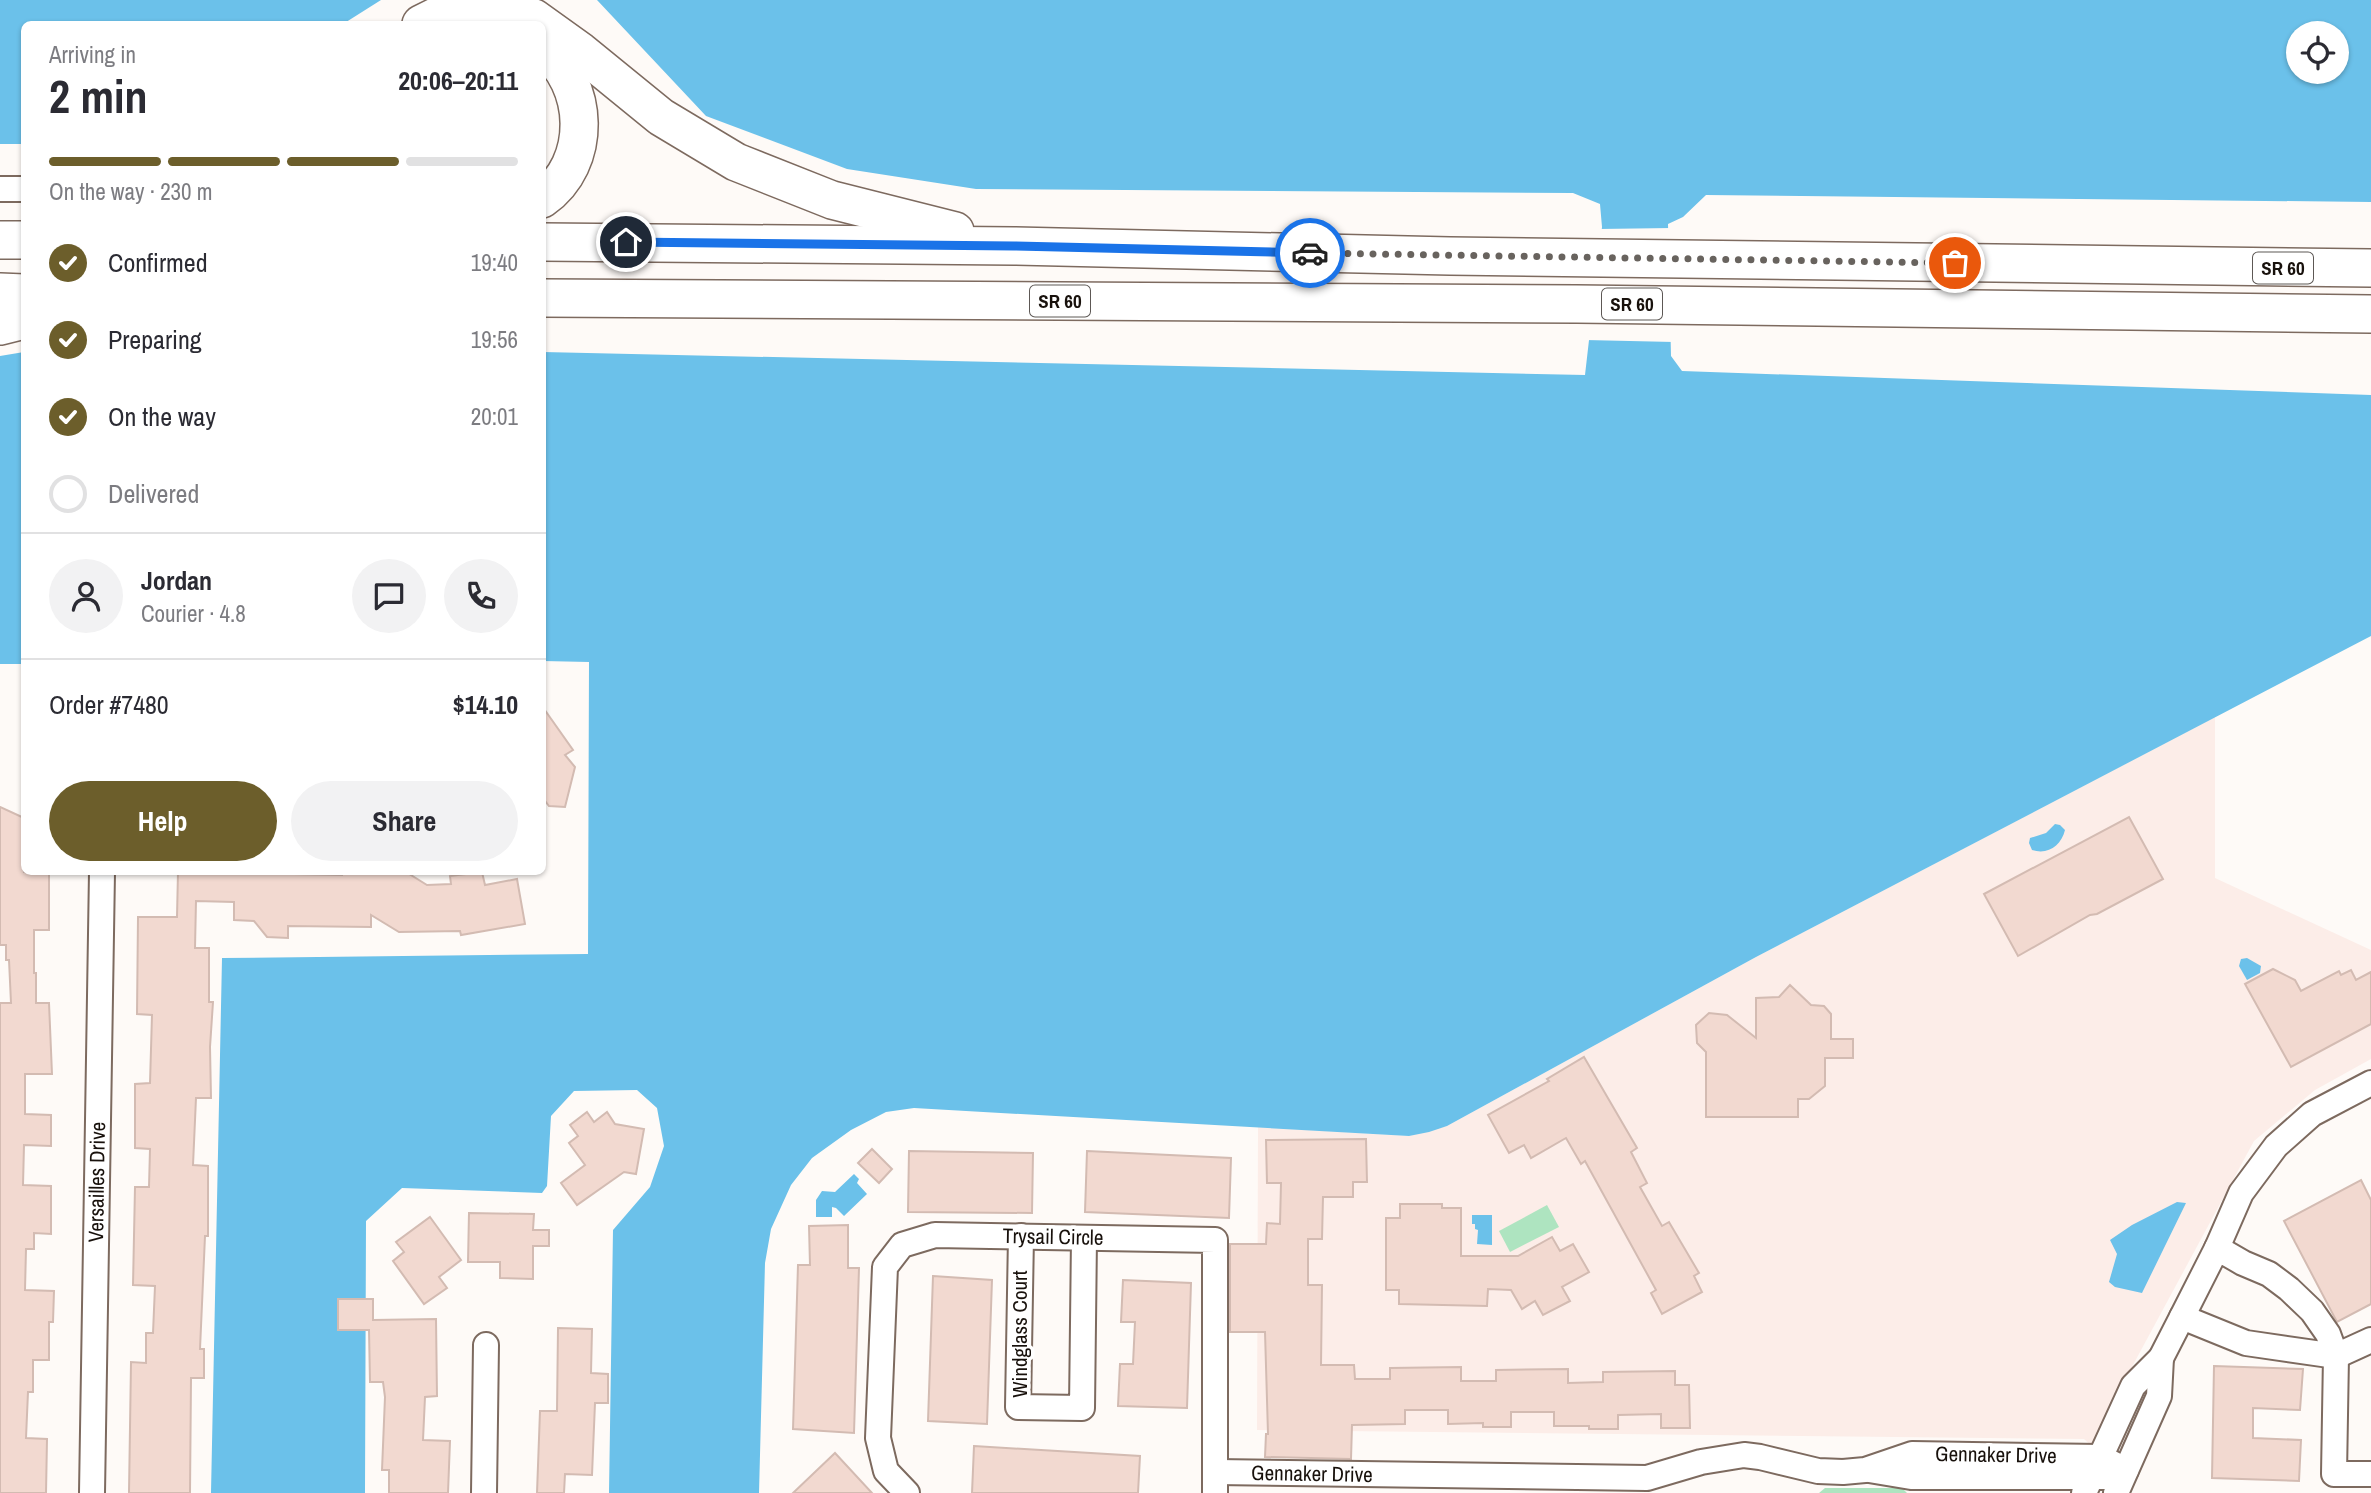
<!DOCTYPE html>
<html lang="en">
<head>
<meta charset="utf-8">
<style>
  :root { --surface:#fff; --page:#f2f2f3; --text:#2b2b33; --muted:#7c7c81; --line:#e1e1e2; --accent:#6c5e2b }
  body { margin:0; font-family:"Archivo Narrow",sans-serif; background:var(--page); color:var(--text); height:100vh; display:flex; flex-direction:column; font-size:26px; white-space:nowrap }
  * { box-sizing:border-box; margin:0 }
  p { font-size:23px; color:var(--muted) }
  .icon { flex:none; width:38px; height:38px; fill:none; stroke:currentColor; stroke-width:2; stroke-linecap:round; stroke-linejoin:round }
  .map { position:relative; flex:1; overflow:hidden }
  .sheet { position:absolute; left:21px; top:21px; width:525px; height:854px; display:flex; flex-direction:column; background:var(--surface); border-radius:10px; box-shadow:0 2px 5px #0004 }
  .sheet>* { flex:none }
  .buttons { position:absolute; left:2286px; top:21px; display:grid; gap:14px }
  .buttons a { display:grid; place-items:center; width:63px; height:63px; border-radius:50%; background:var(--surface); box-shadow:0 2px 5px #0004; font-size:35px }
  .pin { position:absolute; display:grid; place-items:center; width:60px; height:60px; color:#fff; margin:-30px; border:4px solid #fff; border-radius:50%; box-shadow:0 2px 7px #0007 }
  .courier { position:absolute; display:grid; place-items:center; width:70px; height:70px; margin:-35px; border:5px solid #1a73e8; border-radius:50%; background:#fff; color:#222; box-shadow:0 2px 9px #0007 }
  .head em { font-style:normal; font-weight:700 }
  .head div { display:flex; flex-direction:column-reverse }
  .head { display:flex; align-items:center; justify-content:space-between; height:119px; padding:0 28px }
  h1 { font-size:46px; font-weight:700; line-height:52px }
  .bar { display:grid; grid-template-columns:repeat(4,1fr); gap:10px 7px; align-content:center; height:84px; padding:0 28px }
  .bar i { height:9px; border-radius:5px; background:var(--line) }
  .bar .on { background:var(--accent) }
  .bar p { grid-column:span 4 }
  .line { display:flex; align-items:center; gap:18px; padding:0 28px; border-top:2px solid var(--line) }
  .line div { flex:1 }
  .round { display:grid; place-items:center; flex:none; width:74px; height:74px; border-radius:37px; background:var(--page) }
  ol { padding:0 28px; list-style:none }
  li { display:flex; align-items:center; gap:21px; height:77px }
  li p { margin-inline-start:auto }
  li .icon { padding:7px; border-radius:50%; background:var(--accent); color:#fff; stroke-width:4 }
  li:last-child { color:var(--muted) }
  li i { width:38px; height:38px; border:4px solid var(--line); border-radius:50% }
  .primary-button { display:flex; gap:14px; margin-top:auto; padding:14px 28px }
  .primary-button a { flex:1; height:80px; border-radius:42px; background:var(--accent); color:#fff; font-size:28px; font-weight:700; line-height:80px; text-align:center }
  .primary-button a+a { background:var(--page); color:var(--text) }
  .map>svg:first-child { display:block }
  .commercial { fill:#fcede8 }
  .green { fill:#aee4c0 }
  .water { fill:#6bc1ea; fill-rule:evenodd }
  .pier { fill:#fefaf7 }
  .building { fill:#f2d9d0; stroke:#d3bbb2; stroke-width:2 }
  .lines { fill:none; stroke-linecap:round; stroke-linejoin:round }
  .minor-casing { stroke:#7d6a5f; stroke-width:28 }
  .highway-casing { stroke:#7d6a5f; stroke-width:40 }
  .minor { stroke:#fff; stroke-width:24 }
  .highway { stroke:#fff; stroke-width:37 }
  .done { stroke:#68635e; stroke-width:7; stroke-dasharray:0 12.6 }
  .route { stroke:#1a73e8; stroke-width:9 }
  .labels { text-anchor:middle; stroke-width:7; stroke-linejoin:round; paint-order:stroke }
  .shield { fill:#fff; stroke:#5d5855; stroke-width:2 }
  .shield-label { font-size:19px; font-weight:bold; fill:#18110c }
  .street-label { font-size:21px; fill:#18110c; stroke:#fff }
</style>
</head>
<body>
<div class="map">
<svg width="2371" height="1493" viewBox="0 0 2371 1493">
  <rect width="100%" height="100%" fill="#fefaf7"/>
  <polygon class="commercial" points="2215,717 2215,878 2371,950 2371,1059 2315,1090 2254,1141 2113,1402 2095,1449 2084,1439 1257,1430 1258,1127 1409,1136 1447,1126 1756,957"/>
  <g class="green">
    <polygon points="1547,1205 1559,1227 1510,1252 1499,1231"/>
    <polygon points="1825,1488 1902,1488 1907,1493 1819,1493"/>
  </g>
  <g class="water">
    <polygon points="0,0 381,0 343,24 24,24 24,144 0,144"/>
    <path d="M597,0H2371V202L1706,195L1683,217L1668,224L1671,356L1682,371L2371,395V636L1756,957L1447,1126L1429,1132L1409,1136L914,1108L886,1112L851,1130L812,1158L791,1185L771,1229L765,1263L759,1493H609L613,1230L650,1187L664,1146L657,1108L637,1090L574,1091L551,1116L547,1186L542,1193L402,1188L366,1221L365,1493H211L222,958L588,954L589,662L543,661V352L1585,375L1602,227L1600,204L1573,193L976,189L847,169L706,116ZM2298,33H2336V72H2298Z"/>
    <polygon points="24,352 24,664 0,664 0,356"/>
    <path d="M2055,824L2060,825L2065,830C2061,846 2048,855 2032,850L2029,843L2030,838L2046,833Z"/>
    <polygon points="2247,958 2261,966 2260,973 2247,980 2239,966 2241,959"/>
    <polygon points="854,1174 859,1179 857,1183 867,1194 844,1216 836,1208 832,1207 832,1217 816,1217 816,1200 822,1191 835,1192"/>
    <polygon points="2177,1202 2186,1203 2142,1293 2115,1287 2109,1282 2117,1254 2110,1240 2132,1225"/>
    <polygon points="1472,1215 1492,1215 1492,1245 1477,1244 1478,1230 1475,1229 1475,1224 1472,1224"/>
  </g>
  <polygon class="pier" points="1672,228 1674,342 1585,340 1599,229"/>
  <g class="building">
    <polygon points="542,706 573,750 565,755 575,767 565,807 549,806 542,797"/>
    <polygon points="0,807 24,818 24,872 49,872 49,930 34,930 34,973 36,973 36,1003 49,1003 52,1074 25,1074 25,1114 51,1115 51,1146 24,1145 23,1185 51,1186 51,1234 34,1233 34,1249 26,1249 25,1290 54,1291 53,1322 49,1322 49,1360 33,1360 33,1392 28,1392 26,1438 47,1439 46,1493 0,1493 0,1003 11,1003 9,960 6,960 6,945 0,945"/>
    <polygon points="2129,817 2163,879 2097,914 2090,915 2018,956 1984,894"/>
    <polygon points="178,872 263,872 273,874 275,872 292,872 294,874 342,875 342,872 406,872 427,885 451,884 450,876 482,872 485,885 517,879 525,924 461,935 460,931 399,932 371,915 371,927 288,926 288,938 267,937 254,921 234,920 234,902 196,901 195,948 209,948 209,1002 213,1002 210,1047 211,1098 196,1098 193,1165 208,1166 208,1236 205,1236 200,1349 204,1349 204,1378 191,1378 190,1493 129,1493 131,1362 146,1363 146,1333 153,1333 155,1286 133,1285 135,1187 149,1187 150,1149 135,1148 135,1084 150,1083 152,1015 137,1014 138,917 177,917"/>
    <polygon points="2273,969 2295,980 2301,991 2339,971 2341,975 2351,970 2356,980 2371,972 2371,1024 2291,1067 2245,984"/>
    <polygon points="1790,985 1811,1005 1824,1006 1831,1014 1831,1039 1853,1039 1853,1058 1825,1058 1825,1086 1809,1099 1798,1099 1798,1117 1706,1117 1706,1052 1697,1043 1696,1025 1709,1013 1727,1015 1756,1038 1756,998 1779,997"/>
    <polygon points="1584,1057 1637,1148 1631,1152 1647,1183 1640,1187 1662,1226 1669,1222 1699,1273 1694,1276 1702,1292 1662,1314 1651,1293 1656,1290 1585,1161 1581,1164 1566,1138 1531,1158 1524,1145 1509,1153 1488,1115 1549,1081 1547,1079"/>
    <polygon points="587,1112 594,1122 607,1112 615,1124 644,1129 636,1174 624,1172 577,1205 561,1183 585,1165 569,1143 578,1136 570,1125"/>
    <polygon points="1366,1139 1367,1182 1353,1182 1353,1197 1323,1197 1322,1239 1308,1239 1308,1285 1322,1285 1321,1365 1354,1365 1355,1379 1390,1379 1390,1368 1461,1367 1461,1381 1496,1381 1496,1370 1568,1369 1568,1383 1603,1382 1603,1372 1675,1371 1675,1385 1689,1385 1690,1428 1661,1428 1661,1414 1618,1415 1618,1429 1589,1429 1589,1426 1554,1426 1554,1412 1511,1412 1511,1427 1483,1427 1483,1423 1448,1424 1448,1410 1405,1410 1405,1424 1352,1425 1351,1459 1265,1457 1266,1434 1268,1434 1265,1332 1230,1332 1230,1244 1266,1244 1267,1223 1280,1224 1281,1183 1267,1183 1266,1140"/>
    <polygon points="872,1149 892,1169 879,1183 858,1163"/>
    <polygon points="909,1151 1033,1153 1032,1213 908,1212"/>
    <polygon points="1087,1151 1231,1158 1229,1218 1085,1212"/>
    <polygon points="2361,1180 2371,1200 2371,1304 2337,1322 2284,1221"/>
    <polygon points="1400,1204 1442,1204 1442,1208 1461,1208 1461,1256 1518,1256 1552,1237 1560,1251 1573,1244 1589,1272 1562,1287 1570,1301 1543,1315 1535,1301 1522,1309 1511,1290 1488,1289 1487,1306 1399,1304 1399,1290 1386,1290 1386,1218 1400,1218"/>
    <polygon points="469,1213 534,1214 533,1230 549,1230 549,1246 533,1246 533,1279 500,1278 500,1262 468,1262"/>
    <polygon points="430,1217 461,1260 439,1277 447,1288 424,1304 393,1261 404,1252 396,1242"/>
    <polygon points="848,1225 848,1268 859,1268 854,1433 793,1429 798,1265 810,1265 809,1226"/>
    <polygon points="933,1276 992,1280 987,1424 928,1421"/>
    <polygon points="1123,1280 1191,1283 1187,1408 1118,1406 1120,1364 1133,1364 1135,1322 1121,1322"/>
    <polygon points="338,1299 373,1299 373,1320 436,1319 437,1396 425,1397 423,1440 450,1441 448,1493 389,1493 389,1470 382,1470 385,1397 383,1382 370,1382 369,1330 338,1330"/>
    <polygon points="558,1328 592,1329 591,1373 608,1374 608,1403 595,1403 592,1475 565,1474 564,1493 537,1493 540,1411 557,1411"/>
    <polygon points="2214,1366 2303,1369 2300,1410 2253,1408 2253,1438 2301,1440 2299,1481 2212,1478"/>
    <polygon points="974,1446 1140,1456 1138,1493 972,1493"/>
    <polygon points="835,1453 872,1493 793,1493"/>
  </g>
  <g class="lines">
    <g class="minor-casing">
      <g id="minor">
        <polyline points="0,189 24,189"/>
        <polyline points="1021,1236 1018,1407 1082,1408 1084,1238"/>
        <polyline points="2217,1248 2243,1263 2269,1274 2289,1289 2312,1311 2328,1334 2336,1356 2334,1474 2371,1474"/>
        <polyline points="2182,1317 2246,1343 2336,1356 2371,1340"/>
        <polyline points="1869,1470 1911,1477 2105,1477"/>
        <polyline points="1216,1472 1647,1478 1701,1462 1744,1455 1760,1457 1818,1471 1843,1472 1865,1470 1912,1454 2100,1457 2126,1470"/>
        <polyline points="92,1493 102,872"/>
        <polyline points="484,1493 486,1345"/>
        <polyline points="907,1493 886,1471 878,1438 885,1267 902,1245 935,1235 1215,1240 1215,1493"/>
        <polyline points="2084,1493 2133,1386 2161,1358 2182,1317 2217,1248 2241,1193 2276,1146 2312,1114 2371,1083"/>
        <polyline points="2116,1493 2159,1396 2161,1358"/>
      </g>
    </g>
    <g class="highway-casing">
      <g id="highway">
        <polyline points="421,24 447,11 488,6 534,18 580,51 661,117 736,162 832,200 955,231"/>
        <path d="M542,47C590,84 593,163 542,199"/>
        <polyline points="0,240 24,240"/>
        <polyline points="542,242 1014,246 1450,256 2371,268"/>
        <polyline points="0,292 24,293"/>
        <polyline points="542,298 1577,304 2371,314"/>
        <polyline points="0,326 24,320"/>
      </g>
    </g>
    <use href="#minor" class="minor"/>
    <use href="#highway" class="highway"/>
  </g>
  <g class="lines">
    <polyline class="done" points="1310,253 1955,263"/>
    <polyline class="route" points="626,242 1014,246 1310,253"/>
  </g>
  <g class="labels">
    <g class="shield">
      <rect x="2253" y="252.5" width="60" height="31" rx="5"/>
      <rect x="1030" y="285.5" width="60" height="31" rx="5"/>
      <rect x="1602" y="288.5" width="60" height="31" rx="5"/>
    </g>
    <g class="shield-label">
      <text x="2283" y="275">SR 60</text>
      <text x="1060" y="308">SR 60</text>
      <text x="1632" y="311">SR 60</text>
    </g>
    <g class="street-label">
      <text transform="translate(97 1182) rotate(-89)" y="7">Versailles Drive</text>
      <text transform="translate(1053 1237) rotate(1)" y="7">Trysail Circle</text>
      <text transform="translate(1020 1334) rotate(-90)" y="7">Windglass Court</text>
      <text transform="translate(1996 1455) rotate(1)" y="7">Gennaker Drive</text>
      <text transform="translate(1312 1474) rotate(1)" y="7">Gennaker Drive</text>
    </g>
  </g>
</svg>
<div class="buttons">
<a><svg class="icon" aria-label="locate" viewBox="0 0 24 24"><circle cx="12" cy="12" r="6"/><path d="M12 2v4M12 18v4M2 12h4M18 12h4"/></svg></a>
</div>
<div class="pin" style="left:1955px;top:263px;background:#ea580c"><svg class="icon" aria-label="bag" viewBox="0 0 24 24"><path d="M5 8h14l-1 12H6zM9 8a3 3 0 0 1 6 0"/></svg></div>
<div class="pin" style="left:626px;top:242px;background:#1f2937"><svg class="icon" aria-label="home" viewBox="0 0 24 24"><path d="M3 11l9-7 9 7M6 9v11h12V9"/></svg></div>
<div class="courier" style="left:1310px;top:253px"><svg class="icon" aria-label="car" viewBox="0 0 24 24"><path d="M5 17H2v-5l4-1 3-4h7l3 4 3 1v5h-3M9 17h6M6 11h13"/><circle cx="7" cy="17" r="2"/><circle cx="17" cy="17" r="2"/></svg></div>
<section class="sheet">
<div class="head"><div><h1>2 min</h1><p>Arriving in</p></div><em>20:06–20:11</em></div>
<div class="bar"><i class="on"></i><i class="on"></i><i class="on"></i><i></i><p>On the way · 230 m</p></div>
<ol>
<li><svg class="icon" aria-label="check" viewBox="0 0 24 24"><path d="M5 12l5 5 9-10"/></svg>Confirmed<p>19:40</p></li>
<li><svg class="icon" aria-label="check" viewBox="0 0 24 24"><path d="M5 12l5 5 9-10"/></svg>Preparing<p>19:56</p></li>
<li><svg class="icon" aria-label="check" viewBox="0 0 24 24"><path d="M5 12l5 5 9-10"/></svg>On the way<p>20:01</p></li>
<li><i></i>Delivered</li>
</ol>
<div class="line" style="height:126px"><a class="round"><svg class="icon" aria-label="person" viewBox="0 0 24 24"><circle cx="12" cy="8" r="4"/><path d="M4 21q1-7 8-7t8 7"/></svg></a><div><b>Jordan</b><p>Courier · 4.8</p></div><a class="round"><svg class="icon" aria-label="chat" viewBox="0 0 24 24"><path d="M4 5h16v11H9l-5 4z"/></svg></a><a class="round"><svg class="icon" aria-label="phone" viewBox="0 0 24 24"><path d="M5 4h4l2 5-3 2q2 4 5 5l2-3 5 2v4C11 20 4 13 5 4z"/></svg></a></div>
<div class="line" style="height:91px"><div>Order #7480</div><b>$14.10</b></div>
<div class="primary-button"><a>Help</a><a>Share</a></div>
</section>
</div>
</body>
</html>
